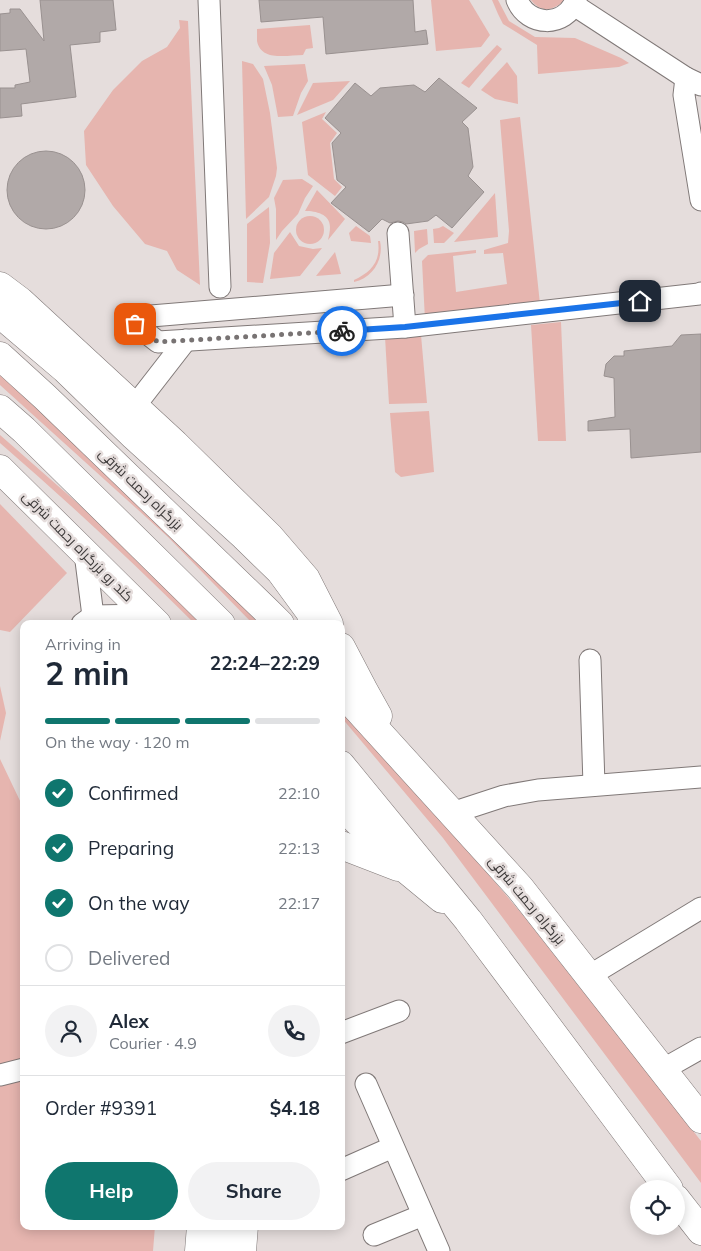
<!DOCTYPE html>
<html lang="en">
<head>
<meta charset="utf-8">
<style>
  :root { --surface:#fff; --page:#f2f2f3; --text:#1f2937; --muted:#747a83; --line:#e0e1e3; --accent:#0f766e }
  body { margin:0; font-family:Mulish,Cairo,sans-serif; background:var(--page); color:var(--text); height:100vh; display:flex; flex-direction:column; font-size:19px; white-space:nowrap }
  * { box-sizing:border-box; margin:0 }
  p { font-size:16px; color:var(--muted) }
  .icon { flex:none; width:28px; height:28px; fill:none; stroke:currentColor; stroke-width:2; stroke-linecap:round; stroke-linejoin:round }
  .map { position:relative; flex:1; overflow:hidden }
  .side { position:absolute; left:20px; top:620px; width:325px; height:610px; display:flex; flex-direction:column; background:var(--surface); border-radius:10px; box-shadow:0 2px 12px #0003 }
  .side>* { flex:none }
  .fabs { position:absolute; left:630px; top:1180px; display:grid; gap:10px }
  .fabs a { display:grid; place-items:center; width:55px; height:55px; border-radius:50%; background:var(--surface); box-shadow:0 2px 12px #0003; font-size:25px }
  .pin { position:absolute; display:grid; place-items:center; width:42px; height:42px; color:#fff; margin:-21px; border-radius:10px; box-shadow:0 2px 8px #0006 }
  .courier { position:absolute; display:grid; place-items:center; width:50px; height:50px; margin:-25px; border:4px solid #1a73e8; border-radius:50%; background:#fff; color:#222; box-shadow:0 1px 6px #0007 }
  .summary em { font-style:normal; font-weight:700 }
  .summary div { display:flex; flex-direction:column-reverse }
  .summary { display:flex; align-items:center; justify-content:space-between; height:85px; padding:0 25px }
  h1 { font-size:32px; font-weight:700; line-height:38px }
  .bar { display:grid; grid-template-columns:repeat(4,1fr); gap:8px 5px; align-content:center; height:60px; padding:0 25px }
  .bar i { height:6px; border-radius:4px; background:var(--line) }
  .bar .active { background:var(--accent) }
  .bar p { grid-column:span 4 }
  .line { display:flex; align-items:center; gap:12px; padding:0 25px; border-top:1px solid var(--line) }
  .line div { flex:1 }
  .round { display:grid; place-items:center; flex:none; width:52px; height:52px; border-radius:26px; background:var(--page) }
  ol { padding:0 25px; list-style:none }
  li { display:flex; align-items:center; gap:15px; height:55px }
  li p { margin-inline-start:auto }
  li .icon { padding:5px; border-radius:50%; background:var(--accent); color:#fff; stroke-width:4 }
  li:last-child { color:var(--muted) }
  li i { width:28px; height:28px; border:2px solid var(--line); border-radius:50% }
  .action { display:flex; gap:10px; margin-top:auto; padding:10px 25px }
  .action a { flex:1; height:58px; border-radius:30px; background:var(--accent); color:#fff; font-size:20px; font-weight:700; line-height:58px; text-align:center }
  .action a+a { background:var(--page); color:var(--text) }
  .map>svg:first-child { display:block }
  .green { fill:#e6b5af }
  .building { fill:#b1a9a8; stroke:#999190 }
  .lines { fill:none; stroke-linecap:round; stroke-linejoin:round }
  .minor-casing { stroke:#807978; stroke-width:23 }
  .major-casing { stroke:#807978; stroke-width:29 }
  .highway-casing { stroke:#807978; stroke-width:29 }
  .minor { stroke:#fff; stroke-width:21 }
  .major { stroke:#fff; stroke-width:28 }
  .highway { stroke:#fff; stroke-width:28 }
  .done { stroke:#787373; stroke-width:5; stroke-dasharray:0 9 }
  .route { stroke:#1a73e8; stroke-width:6 }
  .labels { text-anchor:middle; stroke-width:5; stroke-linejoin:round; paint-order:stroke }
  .street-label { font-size:14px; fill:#3d3a3a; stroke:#e5dddc }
</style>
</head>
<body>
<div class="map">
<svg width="701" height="1251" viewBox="0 0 701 1251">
  <rect width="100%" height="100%" fill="#e5dddc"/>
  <g class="green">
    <polygon points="431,0 469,0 490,35 481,47 436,51"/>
    <polygon points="492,0 498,0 509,21 535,37 575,38 621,58 629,63 619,67 538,74 537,45 503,24 498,14"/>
    <path d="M531,0H565C554,10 542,14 531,0Z"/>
    <polygon points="179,20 188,21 200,285 177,270 167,251 145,244 113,206 86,165 84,131 113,90 142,61 167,47 180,28"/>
    <path d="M310,25L313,48L306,49L303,55C288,55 261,62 257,41C257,37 257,33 257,29Z"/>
    <polygon points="497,45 502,49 469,88 461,83"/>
    <polygon points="242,61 253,64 263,79 270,113 277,168 276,176 269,197 246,219"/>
    <polygon points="507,62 517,76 518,104 495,99 481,90"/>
    <polygon points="305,64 308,81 301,93 293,116 278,117 272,85 264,66"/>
    <polygon points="350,81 333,100 297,115 313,83"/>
    <polygon points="326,112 322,119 337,133 330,143 334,179 342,187 335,196 308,175 302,122"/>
    <polygon points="520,117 540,304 425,320 422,261 428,255 476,250 476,253 453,256 456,292 507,284 503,253 484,254 484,250 508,243 509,231 500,120"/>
    <polygon points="302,179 313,186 305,198 298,214 282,231 276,240 276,209 274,198 283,180"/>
    <path d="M317,190L345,219L328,240C329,236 330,231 330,227C330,214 316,211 305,211Z"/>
    <polygon points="495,193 498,237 454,242"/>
    <polygon points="269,207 270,243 263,283 247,282 247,224"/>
    <circle cx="310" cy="230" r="14"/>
    <polygon points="356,226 370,236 371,243 351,241 349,233"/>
    <polygon points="443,226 454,233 444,243 434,243 433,229 439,228"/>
    <polygon points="427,229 428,244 419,249 415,253 414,231"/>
    <polygon points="290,232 299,246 313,249 322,248 300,276 270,279 274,253"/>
    <path d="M378,241H380C384,259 373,278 354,282V280C371,272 381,262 378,241Z"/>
    <polygon points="335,252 341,274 316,276"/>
    <polygon points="561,322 566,441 538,441 531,325"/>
    <polygon points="421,335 427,403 389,404 385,337"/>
    <polygon points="0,371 267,624 253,624 168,537 0,385"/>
    <polygon points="429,411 434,472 401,477 395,472 390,413"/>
    <path d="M0,435L123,543L203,624H195C132,561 67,501 0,443Z"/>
    <polygon points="0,504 67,573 10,632 0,630"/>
    <polygon points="0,686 6,713 0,741"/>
    <polygon points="341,700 522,914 701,1141 701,1183 443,838 341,717"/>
    <polygon points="0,759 22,805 24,804 24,1226 155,1226 153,1251 0,1251"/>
  </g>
  <g class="building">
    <polygon points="40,0 113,0 116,30 100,32 100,42 70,45 76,97 21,104 22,116 0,118 0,88 15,88 15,85 30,82 26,49 0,51 0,14 10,13 10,9 20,9 44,41"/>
    <polygon points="259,0 413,0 415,32 426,30 428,44 326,54 323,17 261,22"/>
    <polygon points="439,78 477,108 462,122 468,128 473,167 468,176 484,192 452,228 436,215 428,221 406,224 403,222 398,221 390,223 382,219 369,232 331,203 346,187 337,180 332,143 341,133 325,118 355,83 371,96 380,88 414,85 425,92"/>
    <circle cx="46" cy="190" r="39"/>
    <polygon points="701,334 701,452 631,458 630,429 588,431 588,421 615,417 614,378 604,376 606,364 614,356 624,356 624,351 672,346 681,335"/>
  </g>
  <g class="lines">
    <g class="minor-casing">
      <g id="minor">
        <polyline points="209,0 220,287"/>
        <path d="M517,0C528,27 565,28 576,0"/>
        <polyline points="574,5 686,78"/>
        <polyline points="701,85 686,78 684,95 701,200"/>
        <polyline points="398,233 405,327"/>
        <polyline points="403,295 151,316 135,324 158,342 405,327 699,294 701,293"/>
        <polyline points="134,407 186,340"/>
        <polyline points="85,553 93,616"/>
        <polyline points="82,624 93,616 148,615"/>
        <polyline points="590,660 594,785"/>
        <polyline points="452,813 504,796 538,790 701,777"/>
        <polyline points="589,976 701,908"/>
        <polyline points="341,1033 399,1011"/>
        <polyline points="662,1070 701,1048"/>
        <polyline points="0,1075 24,1069"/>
        <polyline points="366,1084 439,1251"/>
        <polyline points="341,1170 393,1147"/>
        <polyline points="374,1235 423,1215"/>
      </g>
    </g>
    <g class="major-casing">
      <g id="major">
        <polyline points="0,314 65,369 134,436 244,536 280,571 310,612 314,624"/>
        <polyline points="0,469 157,624"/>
        <polyline points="341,805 408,871 442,899"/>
        <polyline points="341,845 398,867"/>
        <polyline points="199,1251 201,1226"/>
        <polyline points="220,1251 222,1226"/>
        <polyline points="242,1251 244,1226"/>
      </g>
    </g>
    <g class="highway-casing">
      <g id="highway">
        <polyline points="0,286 20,301 175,444 269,536 306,579 329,624"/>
        <polyline points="0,356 45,397 267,611 280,624"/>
        <polyline points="0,409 24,430 221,624"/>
        <polyline points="341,647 363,689 378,716"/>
        <polyline points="341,691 520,888 701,1119"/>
        <polyline points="341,765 468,920 669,1189"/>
        <polyline points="676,1199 701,1231"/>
      </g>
    </g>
    <use href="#minor" class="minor"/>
    <use href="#major" class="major"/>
    <use href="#highway" class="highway"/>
  </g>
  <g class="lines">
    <polyline class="done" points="135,324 158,342 342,331"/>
    <polyline class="route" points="342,331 405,327 640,301"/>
  </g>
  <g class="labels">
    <g class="street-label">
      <text transform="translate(141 489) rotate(44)" y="5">بزرگراه رحمت شرقی</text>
      <text transform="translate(78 546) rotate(45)" y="5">کند رو بزرگراه رحمت شرقی</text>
      <text transform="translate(527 900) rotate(50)" y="5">بزرگراه رحمت شرقی</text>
    </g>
  </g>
</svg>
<div class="fabs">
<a><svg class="icon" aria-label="locate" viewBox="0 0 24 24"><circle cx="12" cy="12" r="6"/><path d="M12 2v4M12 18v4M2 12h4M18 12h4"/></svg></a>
</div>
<div class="pin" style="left:135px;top:324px;background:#ea580c"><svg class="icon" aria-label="bag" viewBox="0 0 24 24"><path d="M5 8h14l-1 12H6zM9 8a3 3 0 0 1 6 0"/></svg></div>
<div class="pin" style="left:640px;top:301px;background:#1f2937"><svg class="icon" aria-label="home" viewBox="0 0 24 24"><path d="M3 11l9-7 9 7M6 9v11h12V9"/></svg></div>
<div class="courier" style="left:342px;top:331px"><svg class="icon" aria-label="bike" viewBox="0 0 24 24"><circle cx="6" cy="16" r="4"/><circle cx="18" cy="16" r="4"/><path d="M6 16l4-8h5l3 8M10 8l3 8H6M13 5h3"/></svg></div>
<section class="side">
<div class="summary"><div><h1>2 min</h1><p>Arriving in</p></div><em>22:24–22:29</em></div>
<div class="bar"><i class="active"></i><i class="active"></i><i class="active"></i><i></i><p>On the way · 120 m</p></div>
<ol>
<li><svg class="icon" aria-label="check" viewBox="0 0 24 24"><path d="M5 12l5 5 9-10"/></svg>Confirmed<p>22:10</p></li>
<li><svg class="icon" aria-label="check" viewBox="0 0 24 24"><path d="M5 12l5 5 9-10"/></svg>Preparing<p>22:13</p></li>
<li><svg class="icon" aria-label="check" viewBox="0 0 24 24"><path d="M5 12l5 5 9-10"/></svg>On the way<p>22:17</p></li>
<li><i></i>Delivered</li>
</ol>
<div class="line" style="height:90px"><a class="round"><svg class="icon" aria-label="person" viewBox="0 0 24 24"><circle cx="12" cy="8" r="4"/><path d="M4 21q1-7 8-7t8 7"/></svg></a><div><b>Alex</b><p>Courier · 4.9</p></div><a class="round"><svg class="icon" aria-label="phone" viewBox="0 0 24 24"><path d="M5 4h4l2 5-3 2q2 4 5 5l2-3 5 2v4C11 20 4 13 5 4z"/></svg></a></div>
<div class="line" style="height:65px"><div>Order #9391</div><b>$4.18</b></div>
<div class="action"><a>Help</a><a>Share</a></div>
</section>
</div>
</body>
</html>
